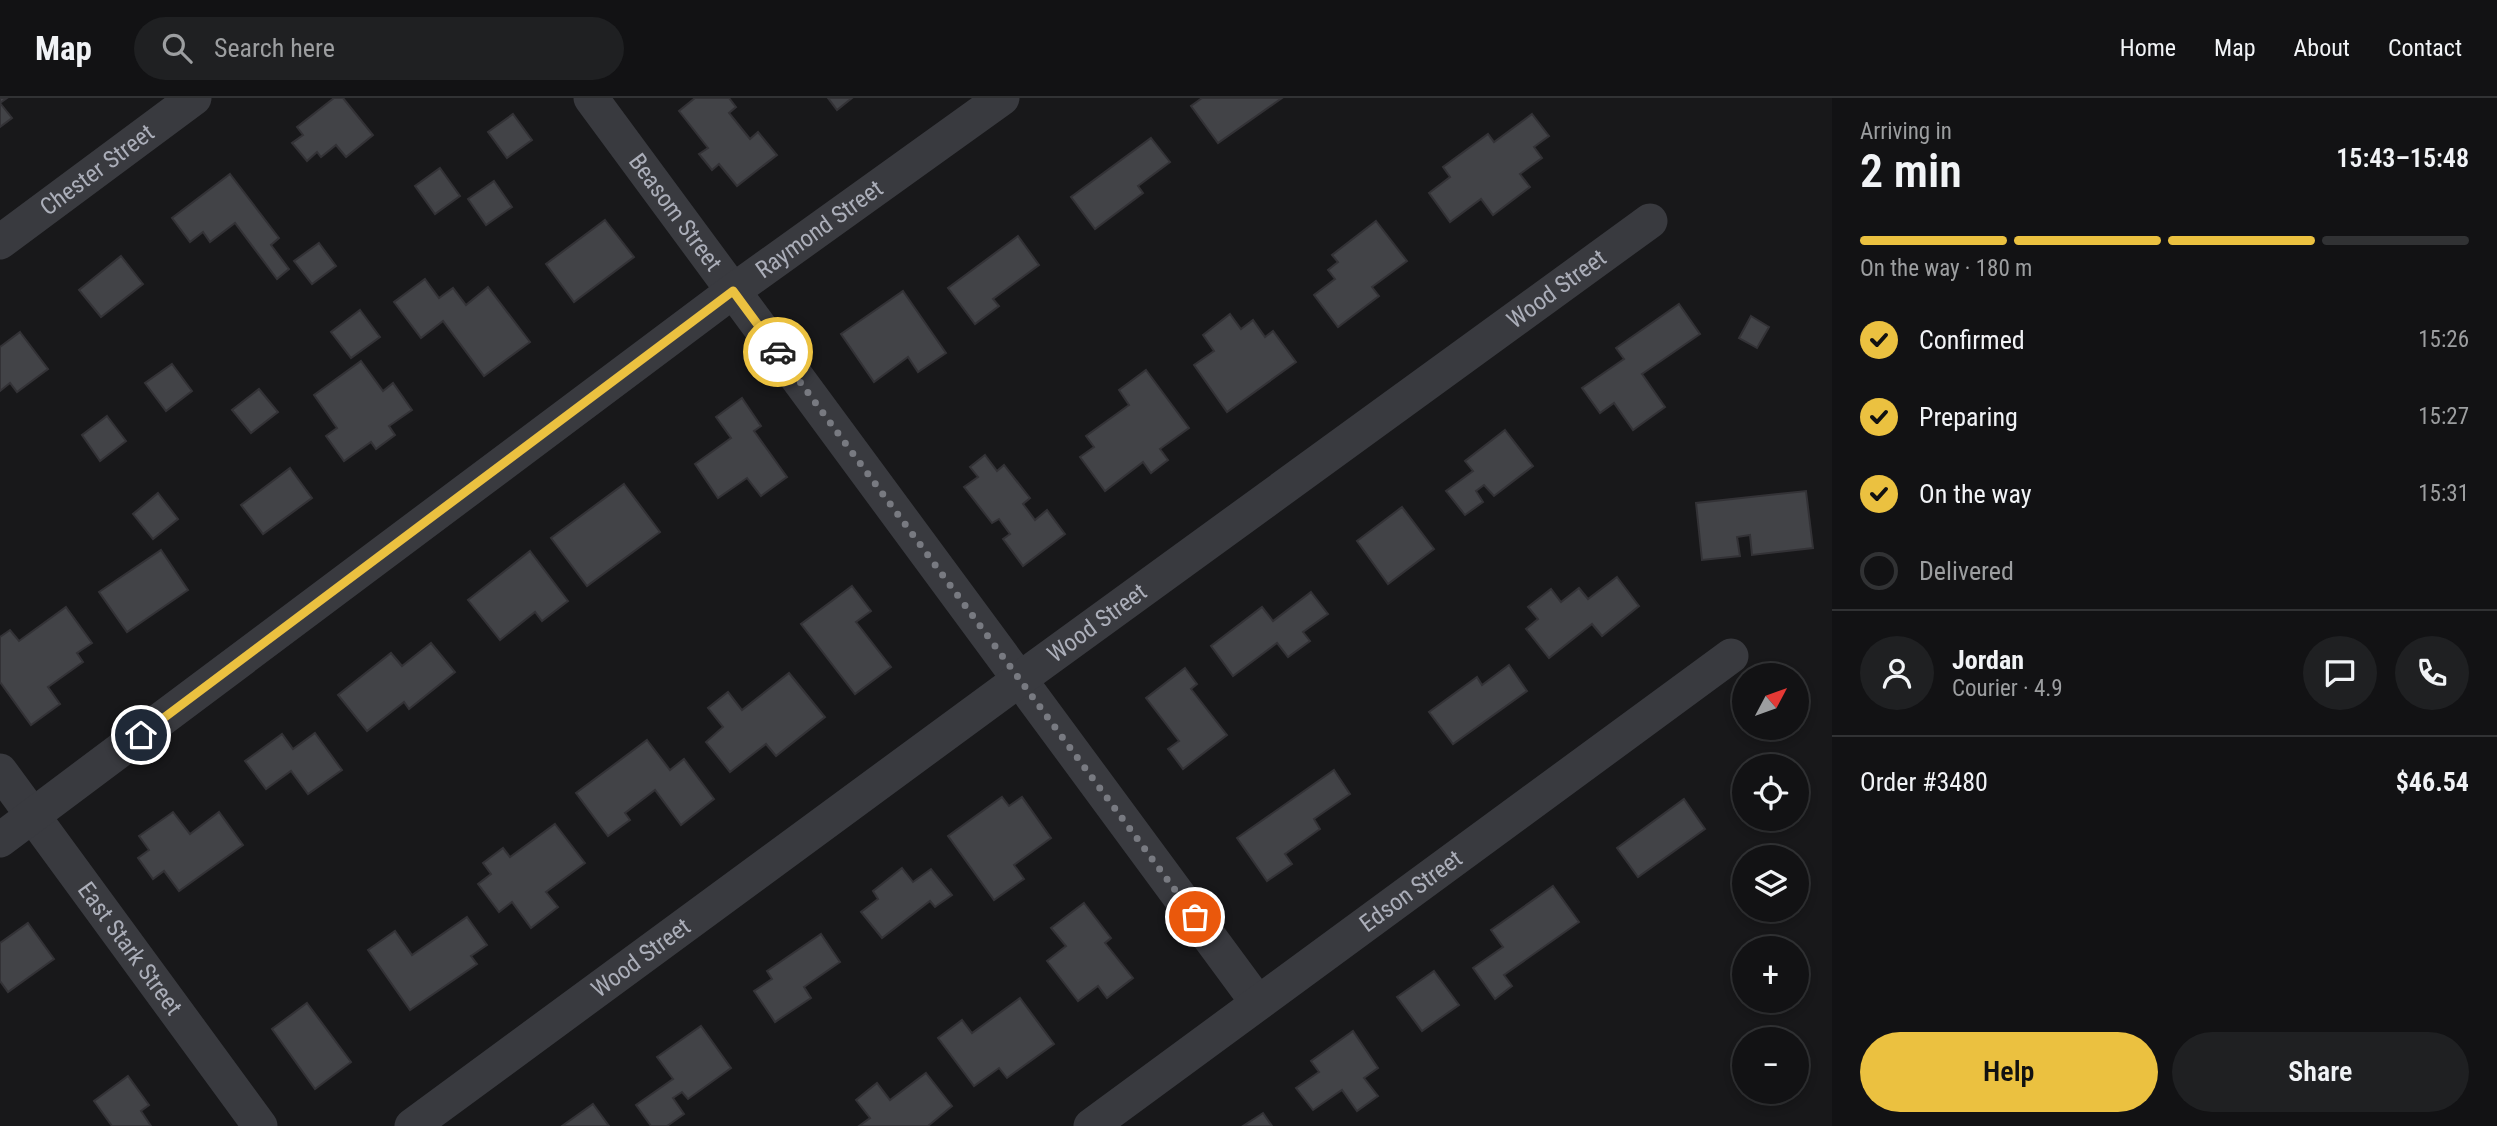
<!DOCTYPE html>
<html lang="en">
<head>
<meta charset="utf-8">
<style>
  :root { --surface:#121214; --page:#1f2022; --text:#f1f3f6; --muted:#9c9ea0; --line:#313234; --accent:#ebc140 }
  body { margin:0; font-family:"Roboto Condensed",sans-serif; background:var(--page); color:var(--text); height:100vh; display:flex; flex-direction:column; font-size:26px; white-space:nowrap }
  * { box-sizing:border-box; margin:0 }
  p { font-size:23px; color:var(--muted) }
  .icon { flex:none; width:38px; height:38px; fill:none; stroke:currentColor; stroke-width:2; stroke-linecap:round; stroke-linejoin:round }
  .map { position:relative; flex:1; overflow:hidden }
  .drawer { display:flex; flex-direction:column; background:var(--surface); width:665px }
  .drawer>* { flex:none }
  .needle { width:46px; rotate:49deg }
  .controls { position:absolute; left:1732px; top:565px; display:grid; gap:14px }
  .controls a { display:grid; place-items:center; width:77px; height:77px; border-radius:50%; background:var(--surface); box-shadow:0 4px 10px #0003,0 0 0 2px var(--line); font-size:35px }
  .pin { position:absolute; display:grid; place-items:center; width:60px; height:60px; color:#fff; margin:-30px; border:4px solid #fff; border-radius:50%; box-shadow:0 2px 7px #0007 }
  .courier { position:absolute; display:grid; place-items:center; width:70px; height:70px; margin:-35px; border:5px solid #ebc140; border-radius:50%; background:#fff; color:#222; box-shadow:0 2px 9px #0007 }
  .head em { font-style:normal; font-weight:600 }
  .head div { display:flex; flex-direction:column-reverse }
  .head { display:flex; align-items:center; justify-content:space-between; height:119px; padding:0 28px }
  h1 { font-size:46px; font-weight:600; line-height:52px }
  .bar { display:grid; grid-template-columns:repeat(4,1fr); gap:10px 7px; align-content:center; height:84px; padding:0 28px }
  .bar i { height:9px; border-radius:5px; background:var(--line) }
  .bar .selected { background:var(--accent) }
  .bar p { grid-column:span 4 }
  .line { display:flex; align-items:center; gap:18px; padding:0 28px; border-top:2px solid var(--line) }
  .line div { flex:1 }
  .round { display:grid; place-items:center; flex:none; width:74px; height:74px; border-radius:37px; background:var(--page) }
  ol { padding:0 28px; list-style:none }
  li { display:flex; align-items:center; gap:21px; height:77px }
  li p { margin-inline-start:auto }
  li .icon { padding:7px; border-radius:50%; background:var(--accent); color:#111; stroke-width:4 }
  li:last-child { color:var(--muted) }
  li i { width:38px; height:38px; border:4px solid var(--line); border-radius:50% }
  .cta { display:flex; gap:14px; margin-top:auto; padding:14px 28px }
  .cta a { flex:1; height:80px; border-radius:42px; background:var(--accent); color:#111; font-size:28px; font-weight:600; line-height:80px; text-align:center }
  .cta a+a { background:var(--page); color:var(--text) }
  header { display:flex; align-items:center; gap:42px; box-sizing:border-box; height:98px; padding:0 35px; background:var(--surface); border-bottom:2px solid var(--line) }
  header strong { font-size:33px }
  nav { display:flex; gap:38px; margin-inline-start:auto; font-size:24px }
  .search { width:490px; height:63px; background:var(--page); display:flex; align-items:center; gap:18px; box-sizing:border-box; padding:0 24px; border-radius:38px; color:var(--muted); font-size:26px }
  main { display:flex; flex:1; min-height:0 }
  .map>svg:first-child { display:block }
  .building { fill:#424347; stroke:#333236; stroke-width:2 }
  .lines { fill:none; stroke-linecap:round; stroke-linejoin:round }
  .minor { stroke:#393a3f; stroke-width:35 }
  .done { stroke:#787a81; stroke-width:7; stroke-dasharray:0 12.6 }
  .route { stroke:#ebc140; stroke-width:9 }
  .labels { text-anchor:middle; stroke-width:5; stroke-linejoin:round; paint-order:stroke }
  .street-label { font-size:24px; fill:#abaeb9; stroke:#131315 }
</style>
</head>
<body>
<header>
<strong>Map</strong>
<div class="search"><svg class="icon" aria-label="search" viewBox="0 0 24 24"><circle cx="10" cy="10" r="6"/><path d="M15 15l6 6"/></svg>Search here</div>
<nav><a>Home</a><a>Map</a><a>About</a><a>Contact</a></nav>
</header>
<main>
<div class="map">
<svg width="1832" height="1028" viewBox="0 0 1832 1028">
  <rect width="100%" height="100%" fill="#18181a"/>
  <g class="building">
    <polygon points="0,0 7,0 0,5 12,20 0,29"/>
    <polygon points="334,0 343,0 373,37 346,59 336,47 321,59 317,54 307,63 292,45 303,37 297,29"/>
    <polygon points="695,0 729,0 736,9 729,15 750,41 758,34 777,57 737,88 719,66 712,72 699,56 708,50 679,13"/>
    <polygon points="828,0 852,0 837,12"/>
    <polygon points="1202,0 1282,0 1218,45 1191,8"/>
    <polygon points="513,16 532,42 507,60 488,34"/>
    <polygon points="1532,16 1549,38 1534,49 1542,60 1520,76 1530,89 1493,117 1481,101 1450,124 1429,95 1450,79 1443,69 1488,36 1494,44"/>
    <polygon points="1151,40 1170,64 1138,88 1143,95 1095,131 1071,99"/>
    <polygon points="440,70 460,98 435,116 415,88"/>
    <polygon points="230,76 279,140 271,147 289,171 277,181 235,125 210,144 203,134 190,144 172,120"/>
    <polygon points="494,83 512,109 486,127 468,101"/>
    <polygon points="605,122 634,159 574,204 546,166"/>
    <polygon points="1376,123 1407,163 1372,189 1379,198 1338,229 1314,197 1335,181 1328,172 1338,164 1332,157"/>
    <polygon points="1018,138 1039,167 993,201 999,208 975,226 948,190"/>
    <polygon points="319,145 336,168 312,186 294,163"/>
    <polygon points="121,158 143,186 101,219 79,192"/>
    <polygon points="425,181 439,200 453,190 466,207 488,189 530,244 484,278 443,223 421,240 394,204"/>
    <polygon points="903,193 946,255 918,274 908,259 874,284 841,236"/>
    <polygon points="1679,206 1700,236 1642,276 1665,309 1633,332 1614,305 1600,315 1582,290 1624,261 1616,250"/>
    <polygon points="360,212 380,239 351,260 331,234"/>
    <polygon points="1230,216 1241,231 1253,222 1265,239 1273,233 1296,264 1227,314 1194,267 1214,253 1203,237"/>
    <polygon points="1751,218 1769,229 1757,250 1739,240"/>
    <polygon points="20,234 48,271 17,294 10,285 0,293 0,249"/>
    <polygon points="361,263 383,293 393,285 412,312 389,328 395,337 376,351 371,344 344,363 326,338 337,330 314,297"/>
    <polygon points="172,266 192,293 166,313 145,285"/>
    <polygon points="1146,272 1189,330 1160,351 1168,362 1151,375 1143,364 1105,393 1080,359 1094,349 1086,338 1129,307 1119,292"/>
    <polygon points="259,291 278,314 251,335 232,312"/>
    <polygon points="742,300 761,328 754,333 787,379 761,398 747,380 718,400 695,366 731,340 716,319"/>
    <polygon points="107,318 126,343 100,363 82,337"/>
    <polygon points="1505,332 1533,368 1494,398 1484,387 1476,393 1483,404 1465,417 1446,393 1473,373 1465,363"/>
    <polygon points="985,357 997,373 1004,367 1030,400 1023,406 1035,422 1047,412 1065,436 1023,468 1003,441 1010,436 999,421 992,425 964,389 978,379 970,369"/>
    <polygon points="290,370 312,400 263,436 241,407"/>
    <polygon points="624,386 660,434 587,488 551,440"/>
    <polygon points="1806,393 1813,450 1752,457 1750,437 1737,439 1740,458 1702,462 1696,405"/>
    <polygon points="158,395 178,421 153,441 133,416"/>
    <polygon points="1402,409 1434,451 1388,486 1357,443"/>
    <polygon points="161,452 188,492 127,534 99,494"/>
    <polygon points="530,453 568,503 542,523 535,514 500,542 468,502"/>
    <polygon points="1617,479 1639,508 1602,538 1592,526 1549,560 1526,531 1538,521 1528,509 1551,491 1561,504 1579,490 1588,501"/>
    <polygon points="852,488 871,513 856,524 891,569 855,596 801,526"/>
    <polygon points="1311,494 1328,516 1303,534 1310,543 1288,559 1277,545 1233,578 1211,548 1262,509 1273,523"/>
    <polygon points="66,509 92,545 77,555 83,564 48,589 60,606 31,627 0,584 0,539 10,532 19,543"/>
    <polygon points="431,545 455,574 409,611 404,604 367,633 338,597 391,555 402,568"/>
    <polygon points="1509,567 1527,593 1453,646 1429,614 1477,579 1482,587"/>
    <polygon points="1185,570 1197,586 1191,591 1227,637 1183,671 1168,651 1179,643 1146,600"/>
    <polygon points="789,575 825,619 776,658 766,646 730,674 706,644 723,629 708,610 728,594 742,612"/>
    <polygon points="315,635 342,672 308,696 291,673 266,691 245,663 282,636 293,651"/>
    <polygon points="647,642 670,672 684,661 714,701 681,727 655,692 625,715 630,722 608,738 576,695"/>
    <polygon points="1334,672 1350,696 1314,721 1320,731 1285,756 1292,766 1267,783 1237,740"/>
    <polygon points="1002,699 1009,708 1022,699 1051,740 1014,767 1024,781 994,802 948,738"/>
    <polygon points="1684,701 1705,731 1638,779 1617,750"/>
    <polygon points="173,714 190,736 219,714 243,747 179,793 164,773 153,781 138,760 149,752 139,738"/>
    <polygon points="555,726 585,765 546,794 558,809 531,830 512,804 499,814 478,786 491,776 483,765 503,750 510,759"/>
    <polygon points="902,770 913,784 931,771 952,797 935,809 930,803 882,840 861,814 878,801 873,793"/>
    <polygon points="1553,788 1579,824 1504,877 1512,888 1495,901 1473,870 1503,849 1491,832"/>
    <polygon points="1084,805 1111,840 1105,845 1133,880 1107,900 1098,888 1078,903 1047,863 1066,848 1051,830"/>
    <polygon points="467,819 487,847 471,858 477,866 410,912 368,852 395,833 412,857"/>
    <polygon points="28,825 54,861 8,894 0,883 0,845"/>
    <polygon points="821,836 840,864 804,889 811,900 775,924 754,893 772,881 767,873"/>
    <polygon points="1434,873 1459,907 1422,933 1397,899"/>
    <polygon points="1020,900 1054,946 1007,980 999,970 974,988 938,940 962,922 972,935"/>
    <polygon points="307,905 351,964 315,991 272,931"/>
    <polygon points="701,928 731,970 688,1001 682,994 673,1000 684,1016 667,1028 651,1028 636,1007 673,981 657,959"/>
    <polygon points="1353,933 1378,970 1364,980 1378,998 1357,1013 1342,992 1313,1012 1296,990 1319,974 1311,963"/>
    <polygon points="926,975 952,1008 928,1028 859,1028 870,1020 856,1002 877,985 890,1002"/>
    <polygon points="128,978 149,1007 141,1013 151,1028 112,1028 94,1003"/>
    <polygon points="593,1006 609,1028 562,1028"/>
    <polygon points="1263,1015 1272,1028 1243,1028"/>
  </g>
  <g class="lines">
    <g class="minor">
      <path id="s1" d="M591,0L1258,905"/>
      <path id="s2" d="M0,144L194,0"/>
      <path id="s3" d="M0,673L260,1028"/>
      <path id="s4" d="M0,742L733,193L1002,0"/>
      <path id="s5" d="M412,1028L1020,581L1650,123"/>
      <path id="s6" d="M1091,1028L1731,558"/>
    </g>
  </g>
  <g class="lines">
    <polyline class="done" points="778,254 1195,819"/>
    <polyline class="route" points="141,637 733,193 778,254"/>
  </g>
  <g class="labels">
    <g class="street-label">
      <text dy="8" stroke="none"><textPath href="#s2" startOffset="121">Chester Street</textPath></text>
      <text dy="8" stroke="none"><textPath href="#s1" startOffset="142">Beasom Street</textPath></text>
      <text dy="8" stroke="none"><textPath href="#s4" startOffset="1022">Raymond Street</textPath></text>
      <text dy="8" stroke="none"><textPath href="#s5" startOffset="1418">Wood Street</textPath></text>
      <text dy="8" stroke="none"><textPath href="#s5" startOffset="850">Wood Street</textPath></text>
      <text dy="8" stroke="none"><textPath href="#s6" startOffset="397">Edson Street</textPath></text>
      <text dy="8" stroke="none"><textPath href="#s3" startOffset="220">East Stark Street</textPath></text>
      <text dy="8" stroke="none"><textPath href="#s5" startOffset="284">Wood Street</textPath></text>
    </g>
  </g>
</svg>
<div class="controls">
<a><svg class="needle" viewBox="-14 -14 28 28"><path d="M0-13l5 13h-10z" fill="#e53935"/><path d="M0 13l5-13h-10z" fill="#9c9ea0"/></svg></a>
<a><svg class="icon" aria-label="locate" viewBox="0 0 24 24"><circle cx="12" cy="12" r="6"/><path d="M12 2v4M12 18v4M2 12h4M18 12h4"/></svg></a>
<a><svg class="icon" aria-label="layers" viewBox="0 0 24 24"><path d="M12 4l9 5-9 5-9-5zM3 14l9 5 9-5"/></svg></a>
<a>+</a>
<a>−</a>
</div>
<div class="pin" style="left:1195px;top:819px;background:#ea580c"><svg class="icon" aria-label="bag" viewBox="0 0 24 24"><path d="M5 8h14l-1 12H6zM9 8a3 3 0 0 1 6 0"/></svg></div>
<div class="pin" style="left:141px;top:637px;background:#1f2937"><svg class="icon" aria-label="home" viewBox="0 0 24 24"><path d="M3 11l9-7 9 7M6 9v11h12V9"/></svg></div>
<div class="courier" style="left:778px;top:254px"><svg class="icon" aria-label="car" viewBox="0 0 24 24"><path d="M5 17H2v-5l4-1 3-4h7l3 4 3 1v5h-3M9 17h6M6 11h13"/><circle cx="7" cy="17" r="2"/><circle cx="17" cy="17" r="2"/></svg></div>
</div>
<section class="drawer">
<div class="head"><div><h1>2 min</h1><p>Arriving in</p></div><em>15:43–15:48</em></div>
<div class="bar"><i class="selected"></i><i class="selected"></i><i class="selected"></i><i></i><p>On the way · 180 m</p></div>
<ol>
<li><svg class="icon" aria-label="check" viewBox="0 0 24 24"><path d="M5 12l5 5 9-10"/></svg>Confirmed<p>15:26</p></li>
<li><svg class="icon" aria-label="check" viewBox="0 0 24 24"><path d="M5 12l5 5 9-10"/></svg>Preparing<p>15:27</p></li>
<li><svg class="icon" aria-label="check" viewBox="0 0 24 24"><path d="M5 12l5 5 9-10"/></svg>On the way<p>15:31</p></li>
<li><i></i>Delivered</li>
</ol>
<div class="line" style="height:126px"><a class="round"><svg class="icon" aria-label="person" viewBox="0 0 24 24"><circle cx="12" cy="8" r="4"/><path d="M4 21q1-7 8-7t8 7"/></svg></a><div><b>Jordan</b><p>Courier · 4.9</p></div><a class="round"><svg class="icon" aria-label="chat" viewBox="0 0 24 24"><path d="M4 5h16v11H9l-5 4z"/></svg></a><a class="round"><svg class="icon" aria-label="phone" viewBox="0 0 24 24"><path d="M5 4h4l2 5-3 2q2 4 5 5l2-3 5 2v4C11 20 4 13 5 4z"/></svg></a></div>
<div class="line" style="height:91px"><div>Order #3480</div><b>$46.54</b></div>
<div class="cta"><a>Help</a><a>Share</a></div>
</section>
</main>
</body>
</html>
